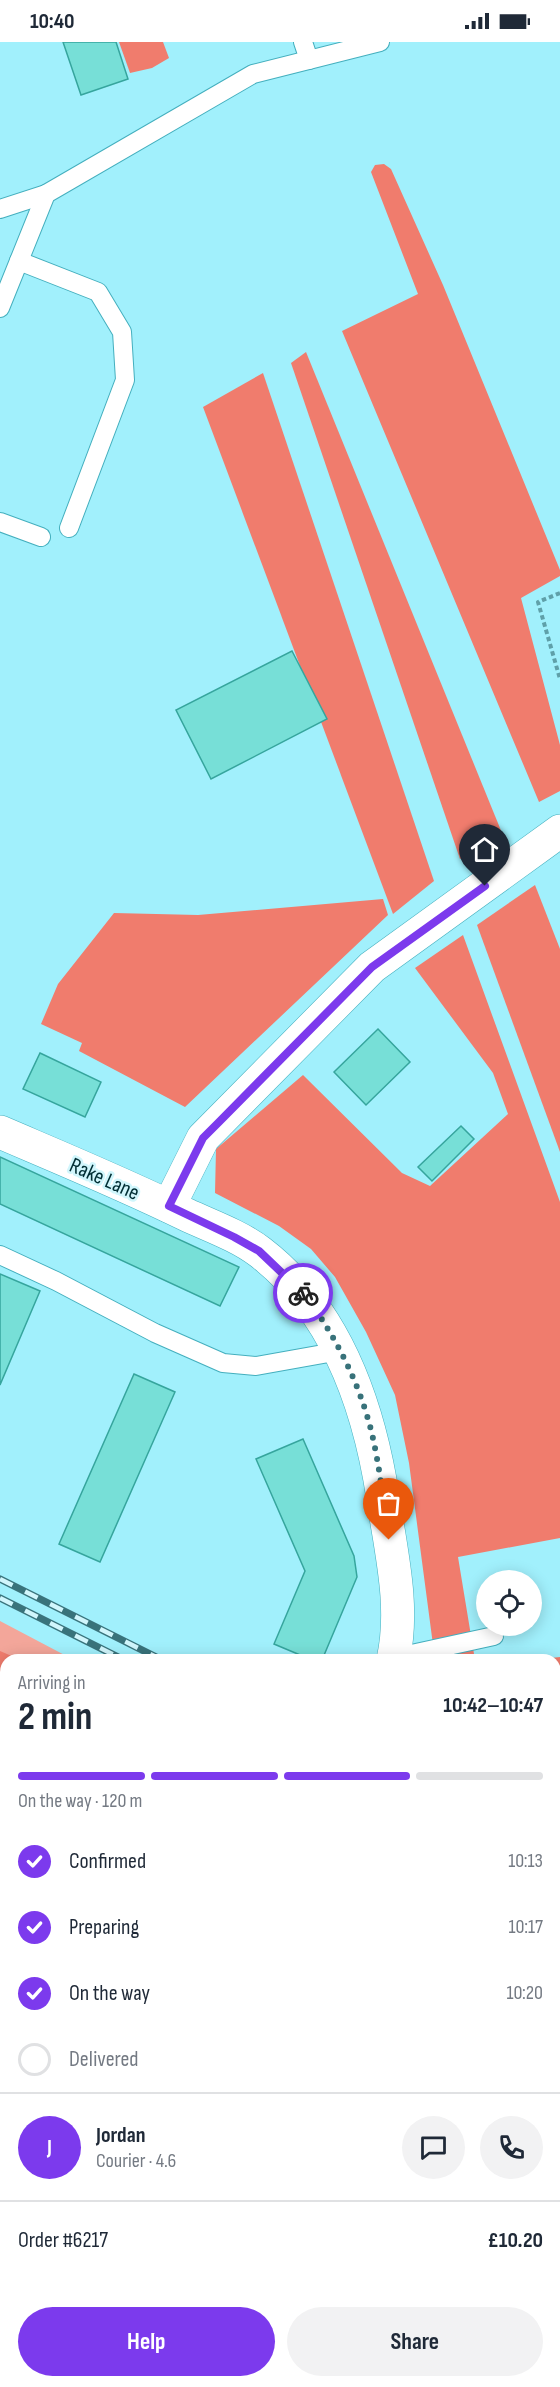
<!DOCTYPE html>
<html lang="en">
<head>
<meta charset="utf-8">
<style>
  :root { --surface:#fff; --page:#f2f2f3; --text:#1f2937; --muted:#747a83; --line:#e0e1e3; --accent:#7c3aed }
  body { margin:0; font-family:"Sofia Sans Condensed",sans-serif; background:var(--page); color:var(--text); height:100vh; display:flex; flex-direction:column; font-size:22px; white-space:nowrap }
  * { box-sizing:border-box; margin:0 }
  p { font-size:20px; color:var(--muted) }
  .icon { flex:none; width:33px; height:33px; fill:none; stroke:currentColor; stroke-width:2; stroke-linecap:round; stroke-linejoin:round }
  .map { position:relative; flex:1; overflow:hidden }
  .details { position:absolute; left:0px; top:1612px; width:561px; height:734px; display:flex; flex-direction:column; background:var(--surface); border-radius:18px 18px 0 0; box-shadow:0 3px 15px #0003 }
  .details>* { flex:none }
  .fabs { position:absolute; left:476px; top:1528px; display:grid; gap:12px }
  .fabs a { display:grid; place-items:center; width:66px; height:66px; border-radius:50%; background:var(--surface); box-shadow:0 3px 15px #0003; font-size:30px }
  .pin { position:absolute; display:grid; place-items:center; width:51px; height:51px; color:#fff; margin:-62px -26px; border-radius:50% 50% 50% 0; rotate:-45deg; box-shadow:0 0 6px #0007 }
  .pin .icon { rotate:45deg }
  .courier { position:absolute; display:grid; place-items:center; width:60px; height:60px; margin:-30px; border:4px solid #7c3aed; border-radius:50%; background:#fff; color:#222; box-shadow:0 2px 8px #0007 }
  .headline em { font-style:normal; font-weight:700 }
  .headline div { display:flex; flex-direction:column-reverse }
  .headline { display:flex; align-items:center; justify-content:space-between; height:102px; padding:0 18px }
  h1 { font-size:39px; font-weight:700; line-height:45px }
  .bar { display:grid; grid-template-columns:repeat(4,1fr); gap:9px 6px; align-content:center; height:72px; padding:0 18px }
  .bar i { height:8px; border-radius:4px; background:var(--line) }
  .bar .current { background:var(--accent) }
  .bar p { grid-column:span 4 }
  .line { display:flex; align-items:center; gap:15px; padding:0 18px; border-top:2px solid var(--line) }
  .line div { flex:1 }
  .round { display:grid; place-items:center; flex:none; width:63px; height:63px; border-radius:32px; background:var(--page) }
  ol { padding:0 18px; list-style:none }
  li { display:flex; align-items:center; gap:18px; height:66px }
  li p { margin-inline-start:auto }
  li .icon { padding:6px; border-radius:50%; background:var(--accent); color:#fff; stroke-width:4 }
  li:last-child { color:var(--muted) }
  li i { width:33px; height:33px; border:3px solid var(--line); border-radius:50% }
  .action { display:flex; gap:12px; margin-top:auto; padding:12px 18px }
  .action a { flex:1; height:69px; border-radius:36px; background:var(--accent); color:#fff; font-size:24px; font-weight:700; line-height:69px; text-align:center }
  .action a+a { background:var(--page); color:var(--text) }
  .status { display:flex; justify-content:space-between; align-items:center; height:42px; padding:0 30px; background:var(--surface); direction:ltr }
  .status svg { height:16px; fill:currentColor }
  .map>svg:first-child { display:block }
  .green { fill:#f3a69a }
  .forest { fill:#f07c6d }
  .building { fill:#77dfd7; stroke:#36a59d; stroke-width:1.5 }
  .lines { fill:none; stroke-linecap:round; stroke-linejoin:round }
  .service-casing { stroke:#44afbe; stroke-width:20 }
  .minor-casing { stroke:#44afbe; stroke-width:34 }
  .path { stroke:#5fa0a9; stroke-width:4; stroke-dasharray:4.5 3; stroke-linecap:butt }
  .service { stroke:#fff; stroke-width:18 }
  .minor { stroke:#fff; stroke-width:33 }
  .rail-casing { stroke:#39737b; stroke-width:7 }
  .rail { stroke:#d1f6fc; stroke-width:4.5; stroke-dasharray:14; stroke-linecap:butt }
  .done { stroke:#38727a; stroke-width:6; stroke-dasharray:0 10.8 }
  .route { stroke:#7c3aed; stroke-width:8 }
  .labels { text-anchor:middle; stroke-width:5; stroke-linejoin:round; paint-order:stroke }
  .street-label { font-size:22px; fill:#002e34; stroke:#d1f6fc }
</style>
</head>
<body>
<div class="status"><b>10:40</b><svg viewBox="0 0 49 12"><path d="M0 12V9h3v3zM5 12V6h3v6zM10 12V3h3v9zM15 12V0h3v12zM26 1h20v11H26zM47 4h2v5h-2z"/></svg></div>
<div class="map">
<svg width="560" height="2345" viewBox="0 0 560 2345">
  <rect width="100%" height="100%" fill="#a1f0fc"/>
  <g class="green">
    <polygon points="0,1579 74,1618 6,1618 6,2340 23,2340 22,2345 0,2345"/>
    <polygon points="555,1885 560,1888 560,2345 305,2345 307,2340 555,2340"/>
  </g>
  <g class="forest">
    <polygon points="119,0 163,0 169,16 152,26 130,31"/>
    <polygon points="384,122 391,127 443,243 560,528 560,534 521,556 560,703 560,749 539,760 342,289 418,252 371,130 375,123"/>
    <polygon points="306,310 502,791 460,817 291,321"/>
    <polygon points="263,331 434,839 393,872 203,365"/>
    <polygon points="535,843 560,907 560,1110 477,883"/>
    <polygon points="383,857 388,873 185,1065 79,1009 82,1001 41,982 58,942 114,871 198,873"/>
    <polygon points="463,893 560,1160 560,1496 458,1515 475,1618 435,1618 409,1421 395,1353 366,1290 335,1235 311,1207 279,1184 215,1151 216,1107 303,1033 402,1131 430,1144 508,1072 493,1031 415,926"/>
    <polygon points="0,1609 21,1618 6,1618 6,2340 23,2340 22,2345 0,2345"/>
    <polygon points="560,1615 560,1750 555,1745 555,1618 533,1618"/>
  </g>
  <g class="building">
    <polygon points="63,0 116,0 128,37 81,53"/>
    <polygon points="292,609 327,677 211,737 176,668"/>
    <polygon points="378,987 410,1020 366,1063 334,1030"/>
    <polygon points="40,1011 101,1040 85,1075 23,1047"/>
    <polygon points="461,1084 474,1097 432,1139 418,1125"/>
    <polygon points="0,1115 239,1225 220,1264 0,1162"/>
    <polygon points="0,1232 40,1249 0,1343"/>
    <polygon points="134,1332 175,1350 100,1520 59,1502"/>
    <polygon points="303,1397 354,1514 357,1535 322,1618 312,1618 274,1602 305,1529 256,1417"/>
  </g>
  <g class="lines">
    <g class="service-casing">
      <g id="service">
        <polyline points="303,0 309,18"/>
        <polyline points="0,167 46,152"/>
        <polyline points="19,219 98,250 122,290 125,338 69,486"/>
        <polyline points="0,266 46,152 253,32 380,0"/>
        <polyline points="0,480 41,495"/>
        <polyline points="0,1213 56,1239 155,1291 223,1321 256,1324 340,1309"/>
        <polyline points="393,1616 494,1594"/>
        <polyline points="555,1765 560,1768"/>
      </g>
    </g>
    <g class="minor-casing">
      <g id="minor">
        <path d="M0,1090C63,1117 126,1143 187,1173C211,1184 239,1194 260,1210C337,1269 369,1364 383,1456C391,1510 405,1565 393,1618"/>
        <polyline points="169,1164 203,1096 372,925 560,789"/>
        <polyline points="272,2345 273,2340"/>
      </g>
    </g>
    <g class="path">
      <polyline points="560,551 538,560 560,637"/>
      <polyline points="555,1879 560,1882"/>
    </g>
    <use href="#service" class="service"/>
    <use href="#minor" class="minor"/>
    <g class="rail-casing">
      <g id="rail">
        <polyline points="0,1537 162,1618"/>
        <polyline points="0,1556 124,1618"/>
        <polyline points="555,1830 560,1832"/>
        <polyline points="555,1849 560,1852"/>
      </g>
    </g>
    <use href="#rail" class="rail"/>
  </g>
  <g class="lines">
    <path class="done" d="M303,1251C335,1292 360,1342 372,1392C380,1427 384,1463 389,1498"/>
    <polyline class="route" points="303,1251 259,1209 234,1195 169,1164 203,1096 219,1080 372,925 485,844"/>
  </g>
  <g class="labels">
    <g class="street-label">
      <text transform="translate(105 1136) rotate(24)" y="8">Rake Lane</text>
    </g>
  </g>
</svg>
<div class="fabs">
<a><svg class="icon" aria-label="locate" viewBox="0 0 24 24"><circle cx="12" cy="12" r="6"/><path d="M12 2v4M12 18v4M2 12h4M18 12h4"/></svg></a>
</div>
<div class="pin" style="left:389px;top:1498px;background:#ea580c"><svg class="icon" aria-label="bag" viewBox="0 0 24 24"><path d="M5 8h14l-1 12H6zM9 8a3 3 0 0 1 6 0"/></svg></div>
<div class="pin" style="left:485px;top:844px;background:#1f2937"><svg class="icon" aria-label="home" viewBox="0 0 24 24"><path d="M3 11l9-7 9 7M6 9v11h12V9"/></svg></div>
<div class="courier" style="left:303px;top:1251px"><svg class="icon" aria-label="bike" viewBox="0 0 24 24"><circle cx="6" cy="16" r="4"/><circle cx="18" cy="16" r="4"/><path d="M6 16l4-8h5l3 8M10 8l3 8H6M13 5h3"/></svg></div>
<section class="details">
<div class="headline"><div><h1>2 min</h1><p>Arriving in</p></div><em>10:42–10:47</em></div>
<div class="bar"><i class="current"></i><i class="current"></i><i class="current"></i><i></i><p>On the way · 120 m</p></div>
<ol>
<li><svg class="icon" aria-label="check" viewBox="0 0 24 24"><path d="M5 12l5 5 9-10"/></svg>Confirmed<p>10:13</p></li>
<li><svg class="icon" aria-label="check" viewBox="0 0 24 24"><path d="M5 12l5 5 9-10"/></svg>Preparing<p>10:17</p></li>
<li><svg class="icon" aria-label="check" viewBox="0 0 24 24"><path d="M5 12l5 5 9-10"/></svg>On the way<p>10:20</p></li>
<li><i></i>Delivered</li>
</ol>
<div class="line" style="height:108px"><b class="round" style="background:var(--accent);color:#fff">J</b><div><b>Jordan</b><p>Courier · 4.6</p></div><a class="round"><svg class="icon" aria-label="chat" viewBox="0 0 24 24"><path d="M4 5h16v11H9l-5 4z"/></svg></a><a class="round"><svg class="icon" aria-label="phone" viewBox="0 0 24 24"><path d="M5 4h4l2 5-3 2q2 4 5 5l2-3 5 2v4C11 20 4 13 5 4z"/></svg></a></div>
<div class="line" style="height:78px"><div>Order #6217</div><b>£10.20</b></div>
<div class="action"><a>Help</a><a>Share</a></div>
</section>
</div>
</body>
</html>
